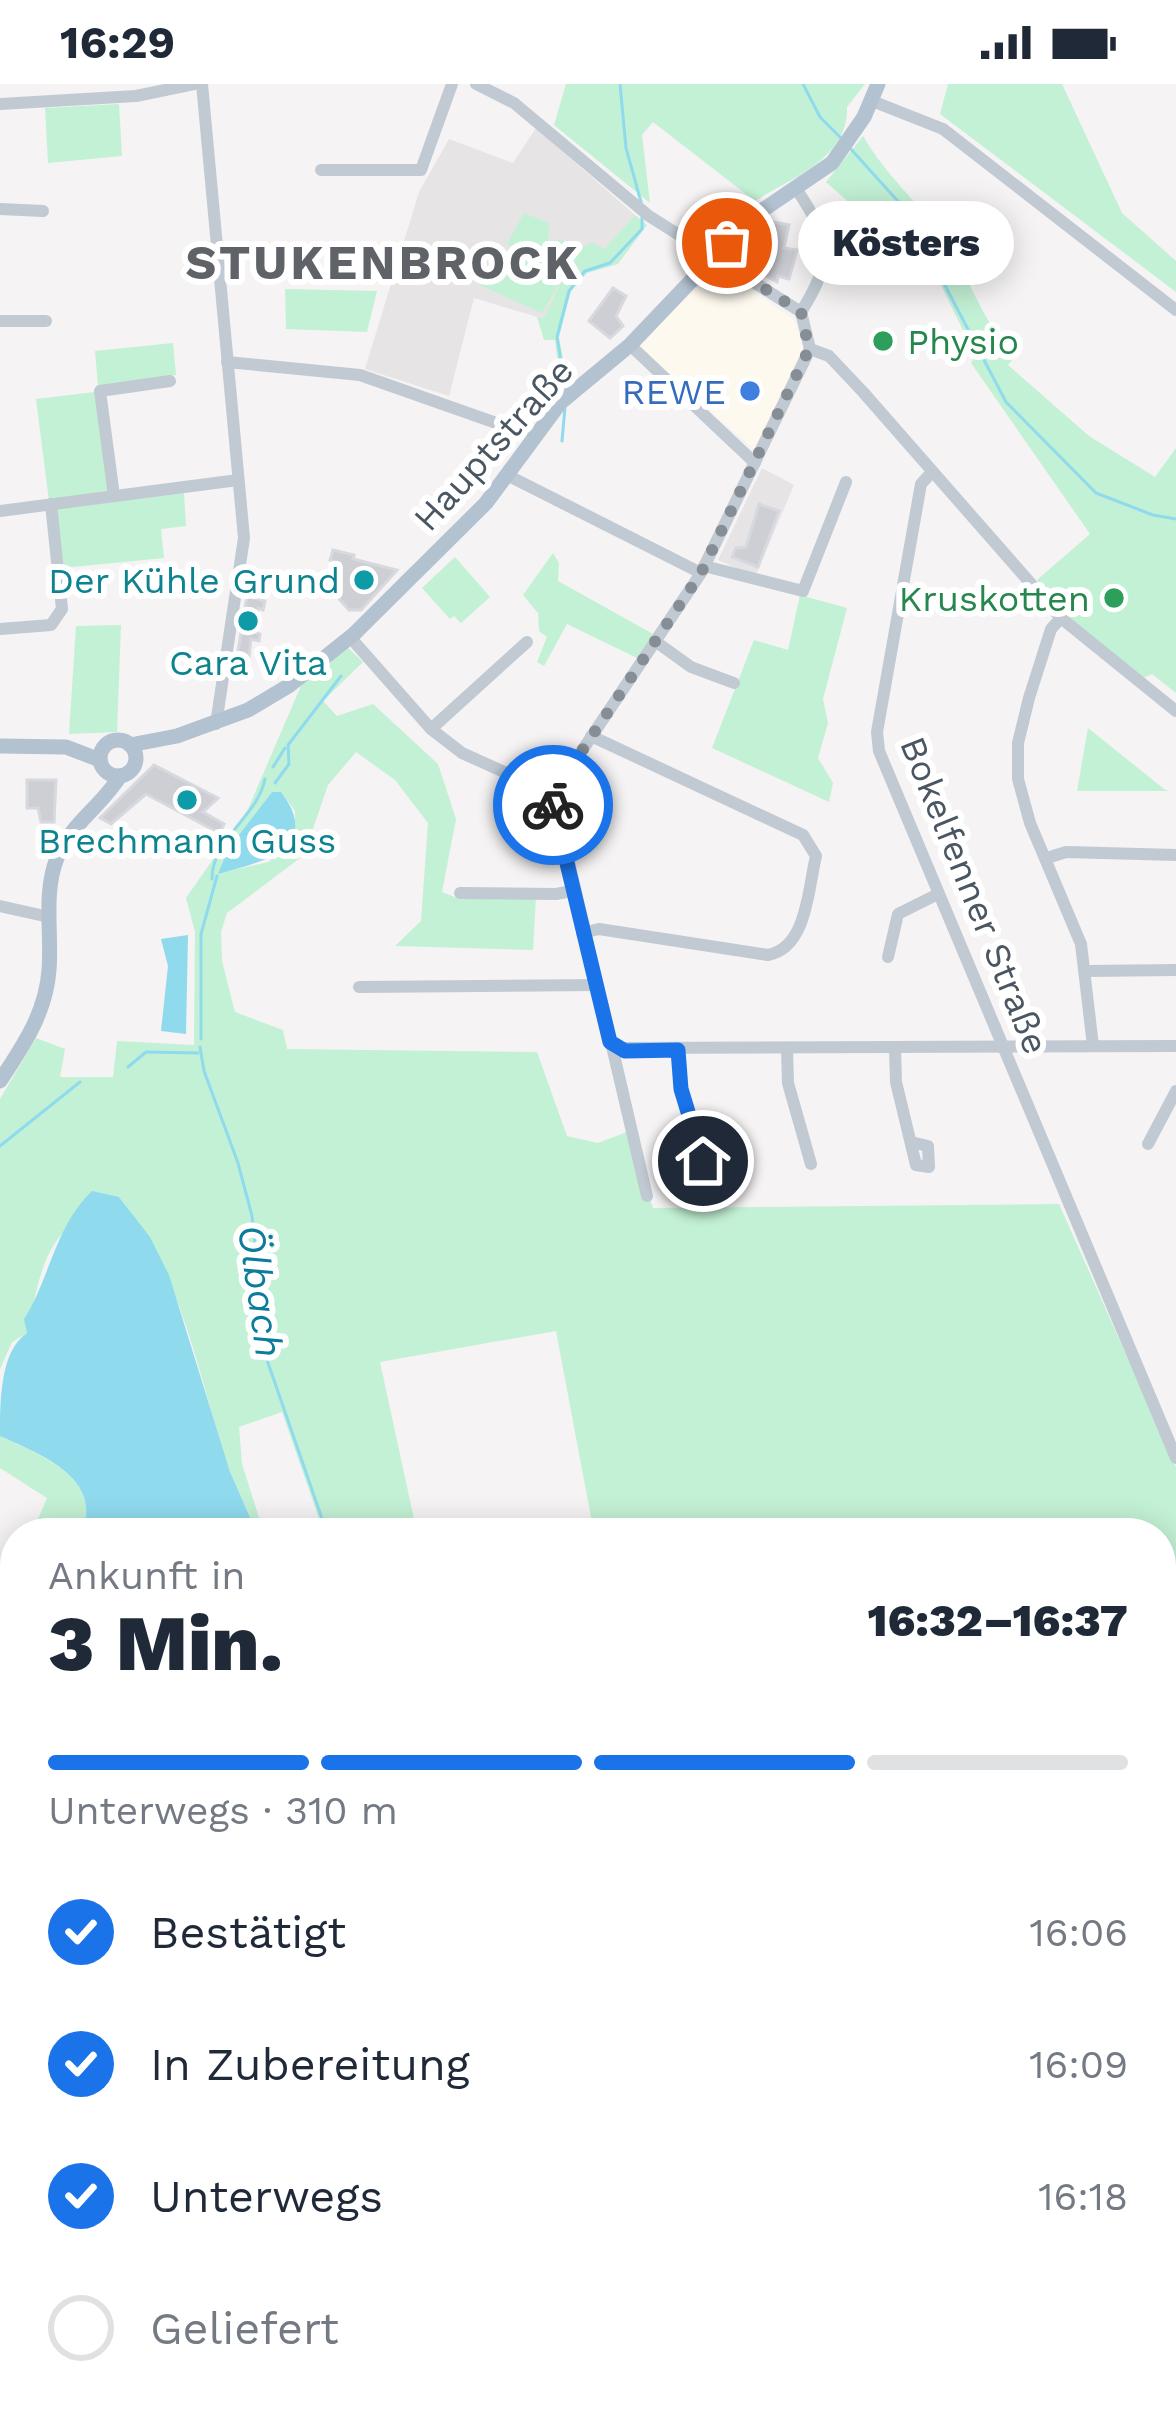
<!DOCTYPE html>
<html lang="de">
<head>
<meta charset="utf-8">
<style>
  :root { --surface:#fff; --page:#f6f6f7; --text:#1f2937; --muted:#747a83; --line:#e0e1e3; --accent:#1a73e8 }
  body { margin:0; font-family:"Work Sans",sans-serif; background:var(--page); color:var(--text); height:100vh; display:flex; flex-direction:column; font-size:45px; white-space:nowrap }
  * { box-sizing:border-box; margin:0 }
  p { font-size:39px; color:var(--muted) }
  .icon { flex:none; width:66px; height:66px; fill:none; stroke:currentColor; stroke-width:2; stroke-linecap:round; stroke-linejoin:round }
  .map { position:relative; flex:1; overflow:hidden }
  .drawer { position:absolute; left:0px; top:1434px; width:1176px; height:903px; display:flex; flex-direction:column; background:var(--surface); border-radius:48px 48px 0 0; box-shadow:0 6px 30px #0003 }
  .drawer>* { flex:none }
  .pin { position:absolute; display:grid; place-items:center; width:102px; height:102px; color:#fff; margin:-51px; border:6px solid #fff; border-radius:50%; box-shadow:0 3px 12px #0007 }
  .courier { position:absolute; display:grid; place-items:center; width:120px; height:120px; margin:-60px; border:9px solid #1a73e8; border-radius:50%; background:#fff; color:#222; box-shadow:0 3px 15px #0007 }
  .bubble { position:absolute; height:84px; border-radius:42px; background:var(--surface); box-shadow:0 6px 30px #0003; font-size:39px; font-weight:800; line-height:84px; text-align:center }
  .overview em { font-style:normal; font-weight:800 }
  .overview div { display:flex; flex-direction:column-reverse }
  .overview { display:flex; align-items:center; justify-content:space-between; height:204px; padding:0 48px }
  h1 { font-size:78px; font-weight:800; line-height:90px }
  .bar { display:grid; grid-template-columns:repeat(4,1fr); gap:18px 12px; align-content:center; height:144px; padding:0 48px }
  .bar i { height:15px; border-radius:9px; background:var(--line) }
  .bar .active { background:var(--accent) }
  .bar p { grid-column:span 4 }
  ol { padding:0 48px; list-style:none }
  li { display:flex; align-items:center; gap:36px; height:132px }
  li p { margin-inline-start:auto }
  li .icon { padding:12px; border-radius:50%; background:var(--accent); color:#fff; stroke-width:4 }
  li:last-child { color:var(--muted) }
  li i { width:66px; height:66px; border:6px solid var(--line); border-radius:50% }
  .status { display:flex; justify-content:space-between; align-items:center; height:84px; padding:0 60px; background:var(--surface); direction:ltr }
  .status svg { height:33px; fill:currentColor }
  .map>svg:first-child { display:block }
  .commercial { fill:#fdf9ef }
  .education { fill:#e6e4e5 }
  .green { fill:#c3f1d5; fill-rule:evenodd }
  .water { fill:#90daee }
  .lines { fill:none; stroke-linecap:round; stroke-linejoin:round }
  .stream { stroke:#90daee; stroke-width:3 }
  .building { fill:#cdcfd5; stroke:#d7d9de; stroke-width:3 }
  .minor { stroke:#c1cad2; stroke-width:12 }
  .major { stroke:#b3c2d1; stroke-width:15 }
  .done { stroke:#868d94; stroke-width:12; stroke-dasharray:0 21.6 }
  .route { stroke:#1a73e8; stroke-width:15 }
  .leisure-dot { fill:#2e9e5b; stroke:#fff; stroke-width:4.5 }
  .shop-dot { fill:#3f7fe0; stroke:#fff; stroke-width:4.5 }
  .culture-dot { fill:#0f9aa8; stroke:#fff; stroke-width:4.5 }
  .labels { text-anchor:middle; stroke-width:12; stroke-linejoin:round; paint-order:stroke }
  .leisure-label { font-size:36px; fill:#27864d; stroke:#fff; text-anchor:start }
  .shop-label { font-size:36px; fill:#366cbe; stroke:#fff; text-anchor:end }
  .street-label { font-size:36px; fill:#4a5661; stroke:#fff }
  .culture-label { font-size:36px; fill:#0d838f; stroke:#fff }
  .water-label { font-size:39px; font-style:italic; fill:#0c7c9b; stroke:#fff }
  .district-label { font-size:48px; font-weight:bold; letter-spacing:3px; fill:#5f6368; stroke:#fff }
</style>
</head>
<body>
<div class="status"><b>16:29</b><svg viewBox="0 0 49 12"><path d="M0 12V9h3v3zM5 12V6h3v6zM10 12V3h3v9zM15 12V0h3v12zM26 1h20v11H26zM47 4h2v5h-2z"/></svg></div>
<div class="map">
<svg width="1176" height="2336" viewBox="0 0 1176 2336">
  <rect width="100%" height="100%" fill="#f5f3f3"/>
  <polygon class="commercial" points="719,182 795,237 803,265 755,366 637,263"/>
  <g class="education">
    <polygon points="536,44 635,131 606,163 566,190 544,235 474,214 449,312 365,285 419,108 449,55 513,79"/>
    <polygon points="762,384 794,401 755,493 718,476"/>
  </g>
  <g class="green">
    <path d="M566,0H865L847,23C849,74 792,94 755,117L653,38L642,51L650,119L554,41Z"/>
    <polygon points="948,0 1062,0 1122,129 1176,177 1176,208 940,30"/>
    <polygon points="119,20 122,72 48,79 45,24"/>
    <path d="M863,52C886,92 920,120 946,157C972,195 980,240 1017,270L1008,281L1089,352L1155,393L1176,364V609L1152,590L1141,595L1067,531L1037,496L1090,450L971,279L975,271L919,156L886,169L871,138L826,98Z"/>
    <polygon points="524,129 549,139 548,158 560,155 578,167 591,158 604,165 635,131 647,141 618,180 587,189 571,207 559,253 565,285 560,296 555,256 544,256 537,233 544,234 565,190 542,229 480,201 496,167 509,173 514,164 507,160"/>
    <polygon points="285,205 377,207 367,248 286,245"/>
    <polygon points="173,259 176,291 98,302 95,267"/>
    <polygon points="95,308 109,409 49,417 36,315"/>
    <polygon points="184,409 186,442 161,445 164,474 62,484 56,425"/>
    <polygon points="553,469 559,479 558,497 653,550 637,574 567,540 544,582 537,578 547,553 539,547 538,529 523,511"/>
    <polygon points="455,473 490,513 461,539 454,532 450,535 422,504"/>
    <polygon points="800,511 847,524 823,615 828,639 818,674 833,699 829,718 712,664 754,556 788,566"/>
    <polygon points="121,541 117,648 69,650 76,542"/>
    <path d="M344,560L363,578L323,617L337,632L373,620L438,680L456,735L442,808L457,814L536,813L533,866L395,862L421,837L428,739L395,696L356,668L328,701L304,771L227,829L221,848L222,877L235,928L283,946L287,965L537,968L567,1052L598,1059L627,1048L653,1124L1059,1120L1176,1383V1494L1161,1505V1449H594L556,1247L380,1278L417,1449H324L282,1328L239,1343L242,1380L264,1449H257C249,1428 238,1409 230,1389C198,1293 184,1192 119,1113C102,1124 77,1135 62,1150C39,1175 35,1218 27,1249L12,1258L0,1285V1015L36,954L65,965L60,993H113L117,957L194,961L195,848L186,814L248,725L303,597ZM272,708H281L295,727V742L269,778L219,789L228,765Z"/>
    <polygon points="1088,644 1164,705 1169,707 1077,707"/>
    <path d="M0,1352C37,1370 106,1394 81,1449H32L47,1414L0,1384Z"/>
    <polygon points="1161,1573 1176,1576 1176,1890 1161,1887 1161,1734 1172,1727 1161,1712"/>
    <polygon points="0,1884 15,1901 15,1988 8,2000 9,2019 15,2021 15,2322 128,2322 135,2336 0,2336"/>
    <polygon points="1176,2210 1176,2336 1143,2336 1146,2322 1161,2322 1161,2267"/>
    <polygon points="517,2322 797,2322 822,2336 514,2336"/>
    <polygon points="858,2322 972,2322 1007,2336 852,2336"/>
  </g>
  <g class="water">
    <path d="M272,708H281C324,764 260,779 218,790L228,765Z"/>
    <polygon points="188,851 186,950 161,947 168,882 161,855"/>
    <path d="M92,1107L119,1113L150,1153L169,1191L230,1388L257,1449H81C106,1394 37,1369 0,1352C0,1317 0,1267 27,1249L24,1235C49,1197 55,1142 92,1107Z"/>
    <polygon points="15,1590 15,1901 0,1884 0,1596"/>
  </g>
  <g class="lines">
    <g class="stream">
      <polyline points="620,0 626,64 641,118"/>
      <polyline points="803,0 820,33 843,56"/>
      <polyline points="849,63 905,125 1006,318 1096,409 1153,431 1176,435"/>
      <polyline points="566,308 557,253 569,207 585,187 610,179 642,145 642,134"/>
      <polyline points="562,357 565,323"/>
      <polyline points="273,683 285,664"/>
      <polyline points="275,699 289,680 288,661 341,592"/>
      <path d="M212,795C212,754 257,734 265,695"/>
      <polyline points="201,955 201,850 217,792"/>
      <polyline points="200,963 204,987 238,1079 252,1132 267,1276 327,1449"/>
      <polyline points="128,983 146,968 198,969"/>
      <polyline points="0,1062 80,998"/>
    </g>
  </g>
  <g class="building">
    <polygon points="774,138 789,141 784,164 797,166 789,195 778,192 777,198 761,189 764,174 756,172 758,159 770,161"/>
    <polygon points="613,204 626,212 616,232 623,242 610,254 589,237"/>
    <polygon points="759,420 779,427 758,483 732,473 736,464 746,463"/>
    <polygon points="333,466 354,471 353,475 397,486 361,526 349,526 334,509 341,484 340,479 330,476"/>
    <polygon points="247,512 265,517 263,526 258,524 253,548 260,550 259,557 251,555 248,581 236,579"/>
    <polygon points="154,681 218,714 203,728 224,740 219,749 146,710 111,740 100,734"/>
    <polygon points="27,696 56,696 54,738 41,738 38,724 27,724"/>
  </g>
  <g class="lines">
    <g class="minor">
      <polyline points="202,0 244,454 216,640"/>
      <polyline points="476,0 514,19 649,132 801,228 810,265"/>
      <polyline points="872,17 943,45 1176,226"/>
      <polyline points="0,20 136,12 194,0"/>
      <polyline points="321,86 421,86 452,0"/>
      <path d="M797,106C830,155 834,176 801,228"/>
      <polyline points="0,125 43,127"/>
      <polyline points="0,237 46,237"/>
      <polyline points="630,261 755,379"/>
      <polyline points="810,265 829,272 863,308 1061,534 1176,627"/>
      <polyline points="227,278 360,291 533,352"/>
      <polyline points="932,388 921,400 877,648 879,667 1176,1374"/>
      <polyline points="507,391 701,489"/>
      <polyline points="114,412 100,307 170,297"/>
      <polyline points="0,427 238,396"/>
      <polyline points="704,482 803,507 846,398"/>
      <polyline points="1061,534 1051,545 1029,614 1018,659 1018,695 1030,739 1081,860 1093,962"/>
      <polyline points="0,545 51,541 62,525 51,420"/>
      <polyline points="350,553 431,645 462,669 553,710"/>
      <polyline points="655,557 691,583 734,599"/>
      <polyline points="431,645 527,558"/>
      <polyline points="1047,774 1066,768 1176,771"/>
      <polyline points="460,809 556,810 572,807"/>
      <polyline points="0,822 49,833"/>
      <path d="M582,849L599,845L768,871C807,864 808,805 816,772L803,751L591,652"/>
      <polyline points="888,873 898,830 938,810"/>
      <polyline points="1087,887 1176,886"/>
      <polyline points="359,903 597,901"/>
      <polyline points="616,964 1176,962"/>
      <polyline points="895,964 896,998 916,1081 929,1083 928,1062 911,1058"/>
      <polyline points="787,965 788,999 811,1080"/>
      <polyline points="678,966 681,1005 703,1077"/>
      <polyline points="1148,1060 1176,1007"/>
      <polyline points="647,1112 553,710 701,489 810,265"/>
      <polyline points="0,2335 79,2322"/>
    </g>
    <g class="major">
      <circle cx="118" cy="674" r="18"/>
      <polyline points="130,661 177,652 248,626 290,601 354,550 486,419 560,319 630,261 751,134 832,79 864,33 878,0"/>
      <polyline points="0,662 66,663 100,676"/>
      <path d="M0,997C23,962 46,929 49,886C52,849 43,809 57,774C70,740 102,722 120,692"/>
    </g>
  </g>
  <g class="lines">
    <polyline class="done" points="553,721 553,710 701,489 809,265 801,228 714,172 727,159"/>
    <polyline class="route" points="553,721 610,958 625,967 678,966 681,1005 703,1077"/>
  </g>
  <g class="leisure-dot">
    <circle cx="883" cy="257" r="12"/>
    <circle cx="1114" cy="514" r="12"/>
  </g>
  <circle class="shop-dot" cx="750" cy="307" r="12"/>
  <g class="culture-dot">
    <circle cx="364" cy="496" r="12"/>
    <circle cx="248" cy="537" r="12"/>
    <circle cx="187" cy="716" r="12"/>
  </g>
  <g class="labels">
    <g class="leisure-label">
      <text x="907" y="270">Physio</text>
      <text x="1090" y="527" text-anchor="end">Kruskotten</text>
    </g>
    <g class="shop-label">
      <text x="726" y="320">REWE</text>
    </g>
    <g class="street-label">
      <text transform="translate(493 360) rotate(-48)" y="13">Hauptstraße</text>
      <text transform="translate(975 811) rotate(68)" y="13">Bokelfenner Straße</text>
    </g>
    <g class="culture-label">
      <text x="340" y="509" text-anchor="end">Der Kühle Grund</text>
      <text x="248" y="591">Cara Vita</text>
      <text x="187" y="769">Brechmann Guss</text>
    </g>
    <g class="water-label">
      <text transform="translate(261 1207) rotate(82)" y="14">Ölbach</text>
    </g>
    <g class="district-label">
      <text x="383" y="195">STUKENBROCK</text>
    </g>
  </g>
</svg>
<div class="pin" style="left:727px;top:159px;background:#ea580c"><svg class="icon" aria-label="bag" viewBox="0 0 24 24"><path d="M5 8h14l-1 12H6zM9 8a3 3 0 0 1 6 0"/></svg></div>
<div class="pin" style="left:703px;top:1077px;background:#1f2937"><svg class="icon" aria-label="home" viewBox="0 0 24 24"><path d="M3 11l9-7 9 7M6 9v11h12V9"/></svg></div>
<div class="courier" style="left:553px;top:721px"><svg class="icon" aria-label="bike" viewBox="0 0 24 24"><circle cx="6" cy="16" r="4"/><circle cx="18" cy="16" r="4"/><path d="M6 16l4-8h5l3 8M10 8l3 8H6M13 5h3"/></svg></div>
<div class="bubble" style="left:798px;top:117px;width:216px">Kösters</div>
<section class="drawer">
<div class="overview"><div><h1>3 Min.</h1><p>Ankunft in</p></div><em>16:32–16:37</em></div>
<div class="bar"><i class="active"></i><i class="active"></i><i class="active"></i><i></i><p>Unterwegs · 310 m</p></div>
<ol>
<li><svg class="icon" aria-label="check" viewBox="0 0 24 24"><path d="M5 12l5 5 9-10"/></svg>Bestätigt<p>16:06</p></li>
<li><svg class="icon" aria-label="check" viewBox="0 0 24 24"><path d="M5 12l5 5 9-10"/></svg>In Zubereitung<p>16:09</p></li>
<li><svg class="icon" aria-label="check" viewBox="0 0 24 24"><path d="M5 12l5 5 9-10"/></svg>Unterwegs<p>16:18</p></li>
<li><i></i>Geliefert</li>
</ol>
</section>
</div>
</body>
</html>
